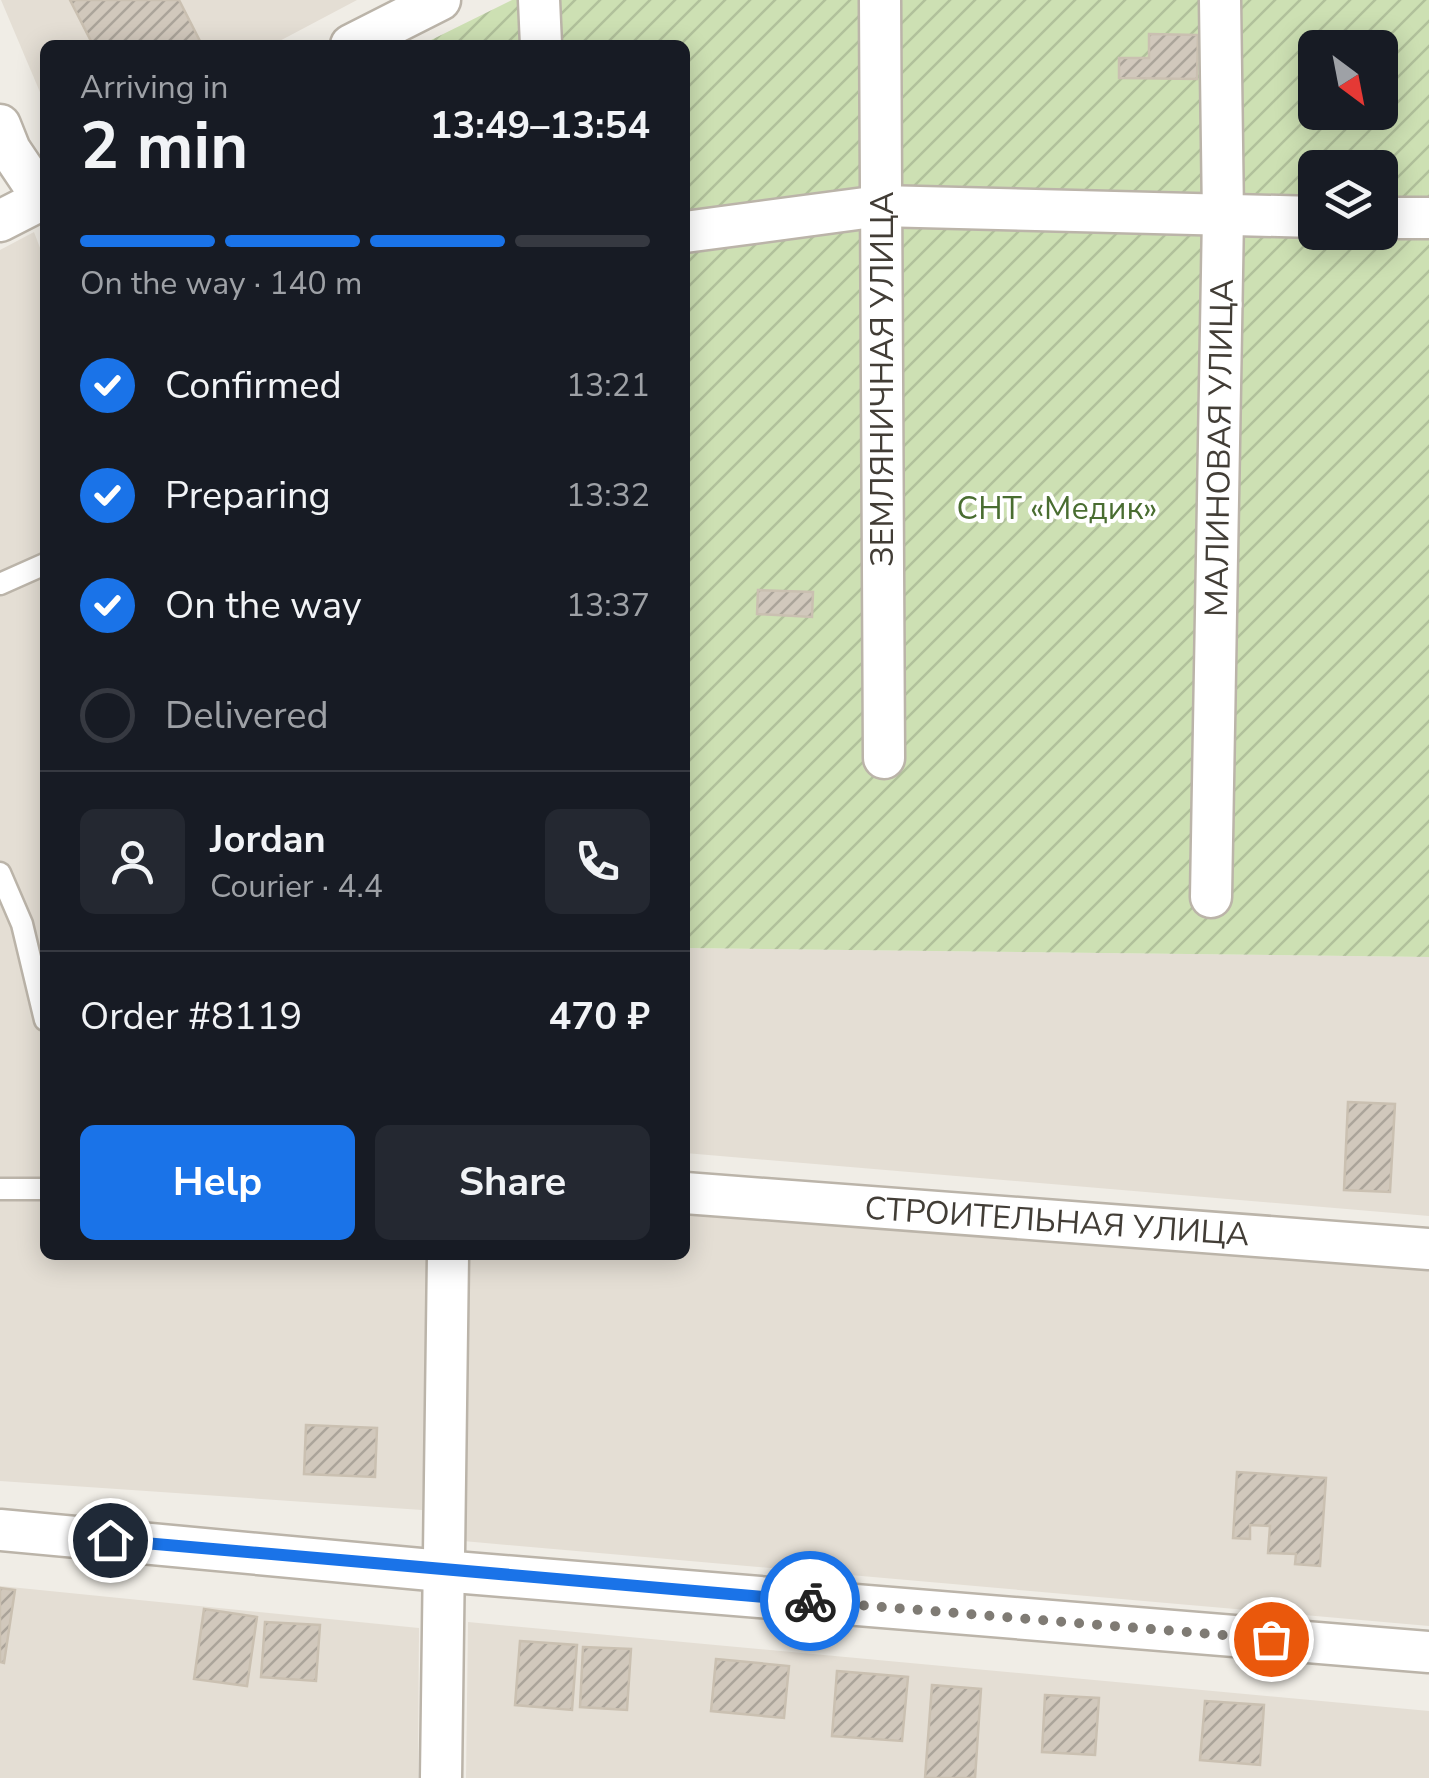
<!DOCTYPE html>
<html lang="en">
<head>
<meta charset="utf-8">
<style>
  :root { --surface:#171b24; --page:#242831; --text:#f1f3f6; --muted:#9ea1a6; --line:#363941; --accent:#1a73e8 }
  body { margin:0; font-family:"Nunito Sans",sans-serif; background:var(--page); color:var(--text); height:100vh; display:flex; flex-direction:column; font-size:38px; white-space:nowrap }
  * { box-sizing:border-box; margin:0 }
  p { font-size:32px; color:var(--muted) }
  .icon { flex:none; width:55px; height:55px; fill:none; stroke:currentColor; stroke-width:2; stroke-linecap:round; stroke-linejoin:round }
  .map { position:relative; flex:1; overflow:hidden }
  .panel { position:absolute; left:40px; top:40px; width:650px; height:1220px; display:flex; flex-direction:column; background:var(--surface); border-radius:15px; box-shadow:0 5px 25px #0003 }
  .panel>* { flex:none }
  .needle { width:65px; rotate:148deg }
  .buttons { position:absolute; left:1298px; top:30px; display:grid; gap:20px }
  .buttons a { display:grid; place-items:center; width:100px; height:100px; border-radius:15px; background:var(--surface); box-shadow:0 5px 25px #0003; font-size:50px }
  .pin { position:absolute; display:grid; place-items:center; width:85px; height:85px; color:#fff; margin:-42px; border:5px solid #fff; border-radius:50%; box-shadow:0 2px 10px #0007 }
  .courier { position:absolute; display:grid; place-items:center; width:100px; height:100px; margin:-50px; border:8px solid #1a73e8; border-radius:50%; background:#fff; color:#222; box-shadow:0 2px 12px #0007 }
  .headline em { font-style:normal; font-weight:700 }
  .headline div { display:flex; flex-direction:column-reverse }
  .headline { display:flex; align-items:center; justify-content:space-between; height:170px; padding:0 40px }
  h1 { font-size:65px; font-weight:700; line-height:75px }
  .bar { display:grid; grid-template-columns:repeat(4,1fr); gap:15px 10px; align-content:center; height:120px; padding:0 40px }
  .bar i { height:12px; border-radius:8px; background:var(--line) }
  .bar .on { background:var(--accent) }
  .bar p { grid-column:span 4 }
  .line { display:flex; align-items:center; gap:25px; padding:0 40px; border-top:2px solid var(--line) }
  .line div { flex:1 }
  .round { display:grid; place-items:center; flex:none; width:105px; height:105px; border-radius:15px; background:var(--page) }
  ol { padding:0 40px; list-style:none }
  li { display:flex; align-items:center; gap:30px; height:110px }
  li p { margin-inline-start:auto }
  li .icon { padding:10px; border-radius:50%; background:var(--accent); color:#fff; stroke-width:4 }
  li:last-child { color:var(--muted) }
  li i { width:55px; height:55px; border:5px solid var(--line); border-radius:50% }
  .action { display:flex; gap:20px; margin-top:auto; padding:20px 40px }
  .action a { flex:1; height:115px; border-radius:15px; background:var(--accent); color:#fff; font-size:40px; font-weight:700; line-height:115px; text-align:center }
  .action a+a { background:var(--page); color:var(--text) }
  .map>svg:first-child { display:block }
  .residential { fill:#e4ded4 }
  .garden { fill:url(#garden-furrows); fill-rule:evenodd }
  .building { fill:url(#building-hatch); stroke:#cac0b1; stroke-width:2.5 }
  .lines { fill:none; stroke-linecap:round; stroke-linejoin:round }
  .service-casing { stroke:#bbb4a9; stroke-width:25 }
  .minor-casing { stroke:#bbb4a9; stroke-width:45 }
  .service { stroke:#fff; stroke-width:20 }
  .minor { stroke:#fff; stroke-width:40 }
  .done { stroke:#7f7b74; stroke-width:10; stroke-dasharray:0 18 }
  .route { stroke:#1a73e8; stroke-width:12 }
  .labels { text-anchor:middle; stroke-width:8; stroke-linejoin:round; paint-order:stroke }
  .street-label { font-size:32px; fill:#423d36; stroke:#fff }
  .park-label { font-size:32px; fill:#496d31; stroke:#fff }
</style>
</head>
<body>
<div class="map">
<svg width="1429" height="1778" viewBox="0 0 1429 1778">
  <defs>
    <pattern id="garden-furrows" width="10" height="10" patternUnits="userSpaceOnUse" patternTransform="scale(2.5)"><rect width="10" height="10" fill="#cde0b3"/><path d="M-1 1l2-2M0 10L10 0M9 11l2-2" fill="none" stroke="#b1c19b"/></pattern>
    <pattern id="building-hatch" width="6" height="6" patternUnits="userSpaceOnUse" patternTransform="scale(2.5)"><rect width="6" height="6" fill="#d1c8bc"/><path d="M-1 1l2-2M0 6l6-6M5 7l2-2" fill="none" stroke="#aba49a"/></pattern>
  </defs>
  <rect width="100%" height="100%" fill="#f0ede6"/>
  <g class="residential">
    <polygon points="1,0 357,0 272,45 45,45 45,104"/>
    <polygon points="34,232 45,261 45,1255 430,1255 422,1510 0,1481 0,250"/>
    <polygon points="685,948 1429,957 1429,1216 685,1153"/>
    <polygon points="685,1208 1429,1268 1429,1626 463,1541 470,1255 685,1255"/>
    <polygon points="0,1586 419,1628 418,1778 0,1778"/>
    <polygon points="468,1622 1429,1711 1429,1778 466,1778"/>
  </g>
  <path class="garden" d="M512,0H1429V957L685,948V45H421ZM1315,48H1380V112H1315ZM1315,168H1380V232H1315Z"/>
  <g class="building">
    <polygon points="70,0 179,0 202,45 93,45"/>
    <polygon points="1149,34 1198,35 1197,79 1119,78 1119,58 1149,58"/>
    <polygon points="758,590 813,592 812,617 757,614"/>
    <polygon points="1348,1102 1395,1104 1390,1192 1344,1190"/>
    <polygon points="306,1425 377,1428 375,1477 304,1474"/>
    <polygon points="1237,1472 1326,1478 1320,1566 1295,1564 1296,1554 1268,1553 1270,1526 1250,1525 1250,1539 1233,1538"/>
    <polygon points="0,1588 15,1590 4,1663 0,1662"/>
    <polygon points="204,1609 257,1617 247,1686 194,1679"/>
    <polygon points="265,1622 320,1625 316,1681 261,1677"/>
    <polygon points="520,1641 577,1645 572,1710 515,1705"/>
    <polygon points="583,1647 631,1649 627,1710 580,1707"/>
    <polygon points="716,1659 789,1666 784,1718 711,1711"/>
    <polygon points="837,1671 908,1677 902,1741 832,1736"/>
    <polygon points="932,1685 981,1689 975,1778 925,1778"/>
    <polygon points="1045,1695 1099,1698 1095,1755 1042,1752"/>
    <polygon points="1205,1701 1264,1705 1260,1765 1200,1760"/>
  </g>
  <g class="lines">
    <g class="service-casing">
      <g id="service">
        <polyline points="0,584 45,564"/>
        <polyline points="0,873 22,924 45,1020"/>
        <polyline points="0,1189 45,1189"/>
      </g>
    </g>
    <g class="minor-casing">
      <g id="minor">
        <polyline points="539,0 541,45"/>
        <polyline points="880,0 884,758"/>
        <polyline points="351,45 440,0"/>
        <polyline points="0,125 10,150 45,202"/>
        <polyline points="1380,218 1429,218"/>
        <polyline points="0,221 45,198"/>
        <polyline points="685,232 880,206 1315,217"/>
        <polyline points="1211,897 1223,216 1220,0"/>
        <polyline points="685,1193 1429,1249"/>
        <polyline points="0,1530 442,1571 1429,1652"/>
        <polyline points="441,1778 448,1255"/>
      </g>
    </g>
    <use href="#service" class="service"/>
    <use href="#minor" class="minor"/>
  </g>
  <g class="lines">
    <polyline class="done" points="810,1601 1271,1639"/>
    <polyline class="route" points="110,1540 810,1601"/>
  </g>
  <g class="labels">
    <g class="street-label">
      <text transform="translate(882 379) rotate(-90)" y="11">ЗЕМЛЯНИЧНАЯ УЛИЦА</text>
      <text transform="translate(1219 448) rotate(-89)" y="11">МАЛИНОВАЯ УЛИЦА</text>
      <text transform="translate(1057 1221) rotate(4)" y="11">СТРОИТЕЛЬНАЯ УЛИЦА</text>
    </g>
    <g class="park-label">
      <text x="1057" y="519">СНТ «Медик»</text>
    </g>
  </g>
</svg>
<div class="buttons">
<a><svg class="needle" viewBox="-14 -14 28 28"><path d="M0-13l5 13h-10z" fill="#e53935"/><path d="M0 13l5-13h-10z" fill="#9ea1a6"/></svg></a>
<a><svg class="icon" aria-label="layers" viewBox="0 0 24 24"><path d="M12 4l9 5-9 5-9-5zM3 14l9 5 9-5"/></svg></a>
</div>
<div class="pin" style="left:1271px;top:1639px;background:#ea580c"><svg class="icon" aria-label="bag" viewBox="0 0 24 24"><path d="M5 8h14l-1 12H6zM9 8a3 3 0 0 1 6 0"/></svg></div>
<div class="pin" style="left:110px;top:1540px;background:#1f2937"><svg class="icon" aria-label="home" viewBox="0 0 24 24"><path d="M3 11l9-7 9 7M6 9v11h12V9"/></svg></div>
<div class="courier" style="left:810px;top:1601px"><svg class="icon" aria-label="bike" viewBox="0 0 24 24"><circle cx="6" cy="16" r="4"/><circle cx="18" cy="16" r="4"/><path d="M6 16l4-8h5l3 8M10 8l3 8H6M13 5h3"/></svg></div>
<section class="panel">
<div class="headline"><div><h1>2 min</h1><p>Arriving in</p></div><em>13:49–13:54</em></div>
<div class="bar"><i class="on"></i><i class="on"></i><i class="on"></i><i></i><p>On the way · 140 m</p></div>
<ol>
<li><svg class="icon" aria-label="check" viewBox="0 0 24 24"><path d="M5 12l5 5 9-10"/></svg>Confirmed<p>13:21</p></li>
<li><svg class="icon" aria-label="check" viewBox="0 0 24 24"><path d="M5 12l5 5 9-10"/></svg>Preparing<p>13:32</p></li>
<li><svg class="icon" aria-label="check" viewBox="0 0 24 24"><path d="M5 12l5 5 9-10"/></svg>On the way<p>13:37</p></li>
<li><i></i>Delivered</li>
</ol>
<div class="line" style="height:180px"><a class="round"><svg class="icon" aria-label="person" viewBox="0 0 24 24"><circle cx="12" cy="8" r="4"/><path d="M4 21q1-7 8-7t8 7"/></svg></a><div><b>Jordan</b><p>Courier · 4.4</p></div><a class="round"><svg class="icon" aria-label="phone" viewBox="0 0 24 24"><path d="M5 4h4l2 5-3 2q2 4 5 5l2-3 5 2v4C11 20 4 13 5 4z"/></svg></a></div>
<div class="line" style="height:130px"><div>Order #8119</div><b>470 ₽</b></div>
<div class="action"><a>Help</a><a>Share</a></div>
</section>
</div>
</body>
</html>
